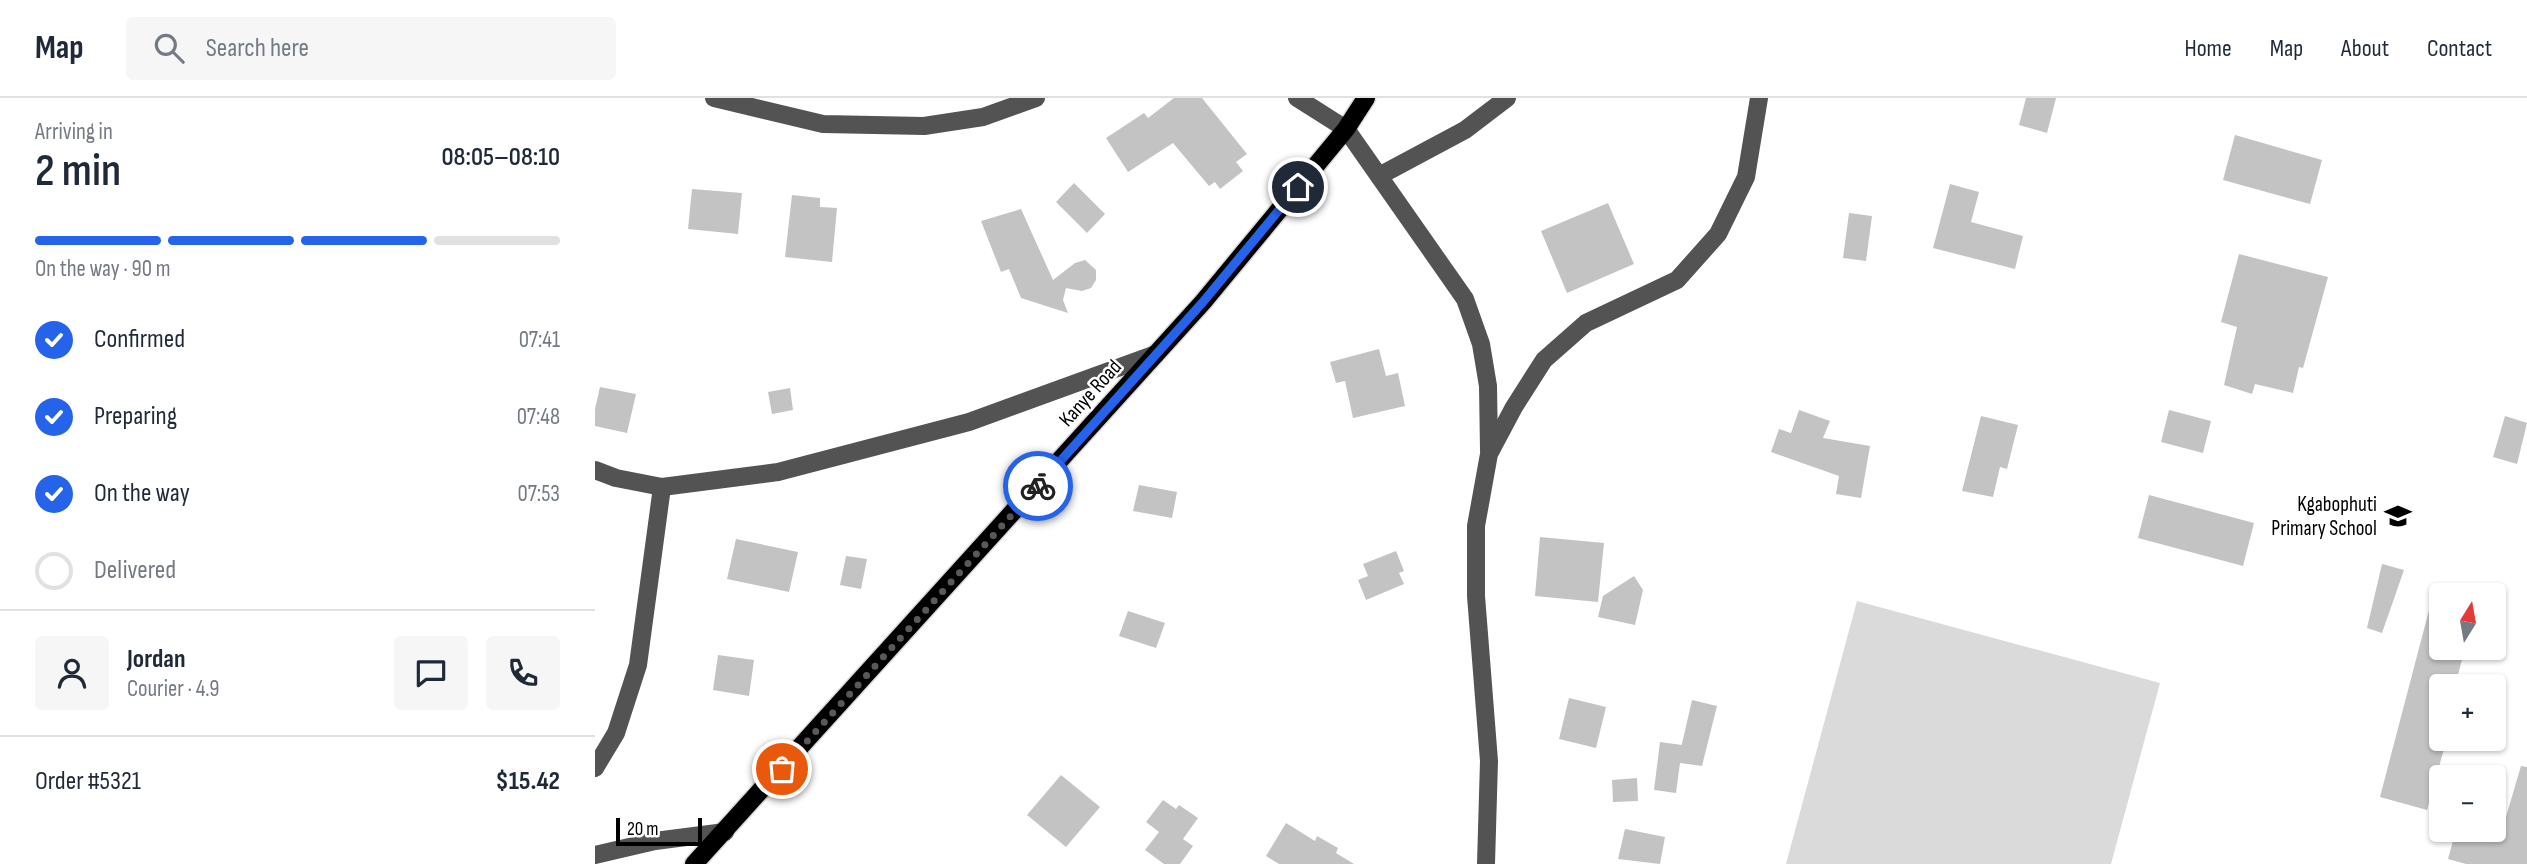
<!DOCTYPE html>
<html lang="en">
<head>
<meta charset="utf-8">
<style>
  :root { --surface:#fff; --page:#f6f6f7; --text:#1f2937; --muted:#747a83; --line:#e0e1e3; --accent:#2563eb }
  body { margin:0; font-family:"Sofia Sans Condensed",sans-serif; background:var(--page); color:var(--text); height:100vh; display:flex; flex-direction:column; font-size:26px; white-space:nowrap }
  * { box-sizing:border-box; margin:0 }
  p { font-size:23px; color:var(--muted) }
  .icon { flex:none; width:38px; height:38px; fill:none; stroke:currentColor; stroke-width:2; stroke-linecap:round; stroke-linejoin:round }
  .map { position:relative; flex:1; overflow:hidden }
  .details { display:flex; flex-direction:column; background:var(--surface); width:595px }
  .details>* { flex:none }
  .needle { width:46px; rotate:11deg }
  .tools { position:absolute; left:1834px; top:485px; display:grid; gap:14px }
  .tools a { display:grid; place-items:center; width:77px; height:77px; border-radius:7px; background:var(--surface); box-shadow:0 2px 5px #0004; font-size:35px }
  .scale { position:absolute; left:21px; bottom:18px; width:86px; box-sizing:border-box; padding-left:7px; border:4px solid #000; border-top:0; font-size:19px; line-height:24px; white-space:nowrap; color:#000; -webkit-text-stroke:5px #fff; paint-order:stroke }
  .pin { position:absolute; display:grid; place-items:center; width:60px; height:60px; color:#fff; margin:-30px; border:4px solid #fff; border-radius:50%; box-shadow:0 2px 7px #0007 }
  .courier { position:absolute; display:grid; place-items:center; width:70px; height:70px; margin:-35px; border:5px solid #2563eb; border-radius:50%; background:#fff; color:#222; box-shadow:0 2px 9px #0007 }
  .overview em { font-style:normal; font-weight:600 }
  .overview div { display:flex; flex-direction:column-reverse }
  .overview { display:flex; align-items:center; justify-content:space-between; height:119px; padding:0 35px }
  h1 { font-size:46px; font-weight:600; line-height:52px }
  .bar { display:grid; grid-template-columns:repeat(4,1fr); gap:10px 7px; align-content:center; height:84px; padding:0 35px }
  .bar i { height:9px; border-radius:5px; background:var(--line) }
  .bar .selected { background:var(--accent) }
  .bar p { grid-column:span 4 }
  .line { display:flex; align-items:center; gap:18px; padding:0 35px; border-top:2px solid var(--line) }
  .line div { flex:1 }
  .round { display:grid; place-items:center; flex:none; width:74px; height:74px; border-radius:7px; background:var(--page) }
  ol { padding:0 35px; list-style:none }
  li { display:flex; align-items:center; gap:21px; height:77px }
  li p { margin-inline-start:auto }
  li .icon { padding:7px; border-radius:50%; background:var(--accent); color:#fff; stroke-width:4 }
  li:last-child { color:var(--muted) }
  li i { width:38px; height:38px; border:4px solid var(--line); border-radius:50% }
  header { display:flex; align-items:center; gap:42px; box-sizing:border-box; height:98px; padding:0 35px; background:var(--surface); border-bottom:2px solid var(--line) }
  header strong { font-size:33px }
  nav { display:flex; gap:38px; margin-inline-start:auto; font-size:24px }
  .search { width:490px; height:63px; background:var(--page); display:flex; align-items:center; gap:18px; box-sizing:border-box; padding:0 24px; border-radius:7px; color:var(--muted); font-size:26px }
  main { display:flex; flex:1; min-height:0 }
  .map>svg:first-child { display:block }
  .green { fill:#dadada }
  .building { fill:#c3c3c3 }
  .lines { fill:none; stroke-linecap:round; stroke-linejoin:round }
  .major-casing { stroke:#dbdbdb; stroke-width:21 }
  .minor { stroke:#535353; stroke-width:18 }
  .major { stroke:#000; stroke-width:18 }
  .done { stroke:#595959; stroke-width:7; stroke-dasharray:0 12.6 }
  .route { stroke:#2563eb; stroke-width:9 }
  .labels { text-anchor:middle; stroke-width:5; stroke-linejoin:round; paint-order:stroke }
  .street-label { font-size:21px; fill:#000; stroke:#fff }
  .poi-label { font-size:21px; fill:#000; stroke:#fff; text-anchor:end }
</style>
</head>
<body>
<header>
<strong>Map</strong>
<div class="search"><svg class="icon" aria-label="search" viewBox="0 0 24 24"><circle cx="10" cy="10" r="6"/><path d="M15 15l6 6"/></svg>Search here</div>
<nav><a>Home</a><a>Map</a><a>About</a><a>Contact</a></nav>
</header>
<main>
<section class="details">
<div class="overview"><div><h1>2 min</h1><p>Arriving in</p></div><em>08:05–08:10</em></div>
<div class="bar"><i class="selected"></i><i class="selected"></i><i class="selected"></i><i></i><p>On the way · 90 m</p></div>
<ol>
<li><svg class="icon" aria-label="check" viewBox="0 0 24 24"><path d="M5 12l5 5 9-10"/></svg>Confirmed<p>07:41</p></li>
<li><svg class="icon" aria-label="check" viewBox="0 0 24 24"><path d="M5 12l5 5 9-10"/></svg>Preparing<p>07:48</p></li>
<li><svg class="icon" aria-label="check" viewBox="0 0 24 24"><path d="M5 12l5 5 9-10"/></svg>On the way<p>07:53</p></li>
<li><i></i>Delivered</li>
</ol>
<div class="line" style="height:126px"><a class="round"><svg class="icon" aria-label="person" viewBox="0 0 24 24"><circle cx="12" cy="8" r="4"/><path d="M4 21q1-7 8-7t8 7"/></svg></a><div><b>Jordan</b><p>Courier · 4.9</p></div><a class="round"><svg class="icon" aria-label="chat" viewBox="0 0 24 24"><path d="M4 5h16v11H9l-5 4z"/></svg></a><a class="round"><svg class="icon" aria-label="phone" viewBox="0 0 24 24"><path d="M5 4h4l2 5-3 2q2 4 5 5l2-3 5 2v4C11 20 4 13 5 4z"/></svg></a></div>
<div class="line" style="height:91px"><div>Order #5321</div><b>$15.42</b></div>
</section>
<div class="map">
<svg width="1932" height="766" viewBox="0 0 1932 766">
  <rect width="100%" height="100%" fill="#fff"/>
  <polygon class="green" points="1262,503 1565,585 1516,766 1191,766"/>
  <g class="building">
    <polygon points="579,0 607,0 652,56 641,64 648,73 625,91 620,84 614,88 578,45 533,74 511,40 549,15 553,20"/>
    <polygon points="1431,0 1461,0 1452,35 1424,27"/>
    <polygon points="1640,37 1727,62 1715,106 1628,82"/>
    <polygon points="479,85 510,116 492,135 461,104"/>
    <polygon points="1355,86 1384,94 1376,124 1428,138 1420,171 1338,150"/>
    <polygon points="97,91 147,95 143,136 93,131"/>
    <polygon points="197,97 225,100 225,109 242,110 237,164 190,159"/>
    <polygon points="1013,105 1039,166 972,195 946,133"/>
    <polygon points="426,111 458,182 480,165 490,162 501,172 501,182 496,190 487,193 471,190 468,202 473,215 426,200 414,171 406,174 386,123"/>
    <polygon points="1254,115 1277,118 1271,163 1248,160"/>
    <polygon points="1644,156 1733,179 1708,270 1704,269 1698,295 1660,286 1657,296 1629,287 1642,229 1626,224"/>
    <polygon points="784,251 791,278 803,275 810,308 758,320 750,283 741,285 735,264"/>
    <polygon points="5,289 41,296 32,335 0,328 0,311"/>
    <polygon points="195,290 198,312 177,316 173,294"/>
    <polygon points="1204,312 1235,323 1228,340 1275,348 1266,400 1241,396 1244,378 1176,354 1184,331 1196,335"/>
    <polygon points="1574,312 1616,323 1608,355 1566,344"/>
    <polygon points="1386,318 1423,327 1412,371 1405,369 1398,399 1367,393"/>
    <polygon points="1910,318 1932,325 1922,366 1898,359"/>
    <polygon points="544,387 582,394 577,420 538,413"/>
    <polygon points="1554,397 1659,425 1648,468 1543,440"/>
    <polygon points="945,439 1009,445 1003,504 940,498"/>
    <polygon points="141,441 203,454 194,494 132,481"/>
    <polygon points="801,453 809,473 804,475 809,486 771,502 763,482 773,478 768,466"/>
    <polygon points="251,458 272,461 266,491 245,487"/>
    <polygon points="1787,466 1809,472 1787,535 1772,530"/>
    <polygon points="1039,478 1048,492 1040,527 1003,519 1008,498"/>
    <polygon points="1839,493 1846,494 1846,550 1870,550 1860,588 1846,584 1846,640 1852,640 1832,712 1785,699"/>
    <polygon points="533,513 570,525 561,550 524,538"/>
    <polygon points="123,557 159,562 154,598 118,592"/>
    <polygon points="974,600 1011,609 1001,650 964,641"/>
    <polygon points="1097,602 1122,608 1107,668 1085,665 1081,695 1059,692 1065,644 1087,647 1086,650"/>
    <polygon points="1926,668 1932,669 1932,766 1871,766 1853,761 1861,732 1899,732 1899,726 1908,729"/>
    <polygon points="466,677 505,709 471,749 432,717"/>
    <polygon points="1042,680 1043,703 1018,704 1017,682"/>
    <polygon points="568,702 581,711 584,707 603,720 588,741 598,748 585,766 569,766 550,752 564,734 551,724"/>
    <polygon points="691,725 720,743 722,738 743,750 741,755 759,766 684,766 671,758"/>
    <polygon points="1030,731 1070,739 1065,766 1023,761"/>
  </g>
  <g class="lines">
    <g class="major-casing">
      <polyline id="major" points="99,766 608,204 751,31 771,0"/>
    </g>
    <g class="minor">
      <polyline points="119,0 228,26 329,28 388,19 441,0"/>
      <polyline points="702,0 751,31 870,201 886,246 893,288 894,352"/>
      <polyline points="784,78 870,32 912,0"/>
      <polyline points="0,372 21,380 67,389 183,374 374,324 561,256"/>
      <polyline points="0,670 21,635 43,567 67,389"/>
      <polyline points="0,757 60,743 130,734"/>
      <polyline points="891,766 894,663 881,498 881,428 894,356 919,309 949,262 991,225 1082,182 1123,136 1151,79 1164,0"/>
    </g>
    <use href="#major" class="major"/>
  </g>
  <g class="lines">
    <polyline class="done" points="187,671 443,388"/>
    <polyline class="route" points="443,388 608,204 703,89"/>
  </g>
  <defs>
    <g id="school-bare" transform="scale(2.1)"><path d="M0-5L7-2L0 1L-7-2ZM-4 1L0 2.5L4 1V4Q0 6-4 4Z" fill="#000" stroke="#fff" stroke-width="2.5" paint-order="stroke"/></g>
  </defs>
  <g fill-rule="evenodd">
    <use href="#school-bare" x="1803" y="418"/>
  </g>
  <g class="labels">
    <g class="street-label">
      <text transform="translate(495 295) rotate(-48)" y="7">Kanye Road</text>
    </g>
    <g class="poi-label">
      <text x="1782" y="413">Kgabophuti<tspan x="1782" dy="24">Primary School</tspan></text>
    </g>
  </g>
</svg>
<div class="tools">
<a><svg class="needle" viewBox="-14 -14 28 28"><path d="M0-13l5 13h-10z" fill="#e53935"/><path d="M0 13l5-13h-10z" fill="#747a83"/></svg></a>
<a>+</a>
<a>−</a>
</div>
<div class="scale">20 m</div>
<div class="pin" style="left:187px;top:671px;background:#ea580c"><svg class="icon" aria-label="bag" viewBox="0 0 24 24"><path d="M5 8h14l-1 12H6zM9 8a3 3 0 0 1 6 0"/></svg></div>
<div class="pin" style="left:703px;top:89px;background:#1f2937"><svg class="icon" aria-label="home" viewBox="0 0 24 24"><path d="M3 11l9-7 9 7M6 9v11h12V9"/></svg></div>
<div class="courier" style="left:443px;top:388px"><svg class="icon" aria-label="bike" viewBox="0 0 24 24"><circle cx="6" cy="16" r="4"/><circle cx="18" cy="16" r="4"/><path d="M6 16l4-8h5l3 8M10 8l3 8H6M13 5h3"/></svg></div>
</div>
</main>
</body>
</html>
